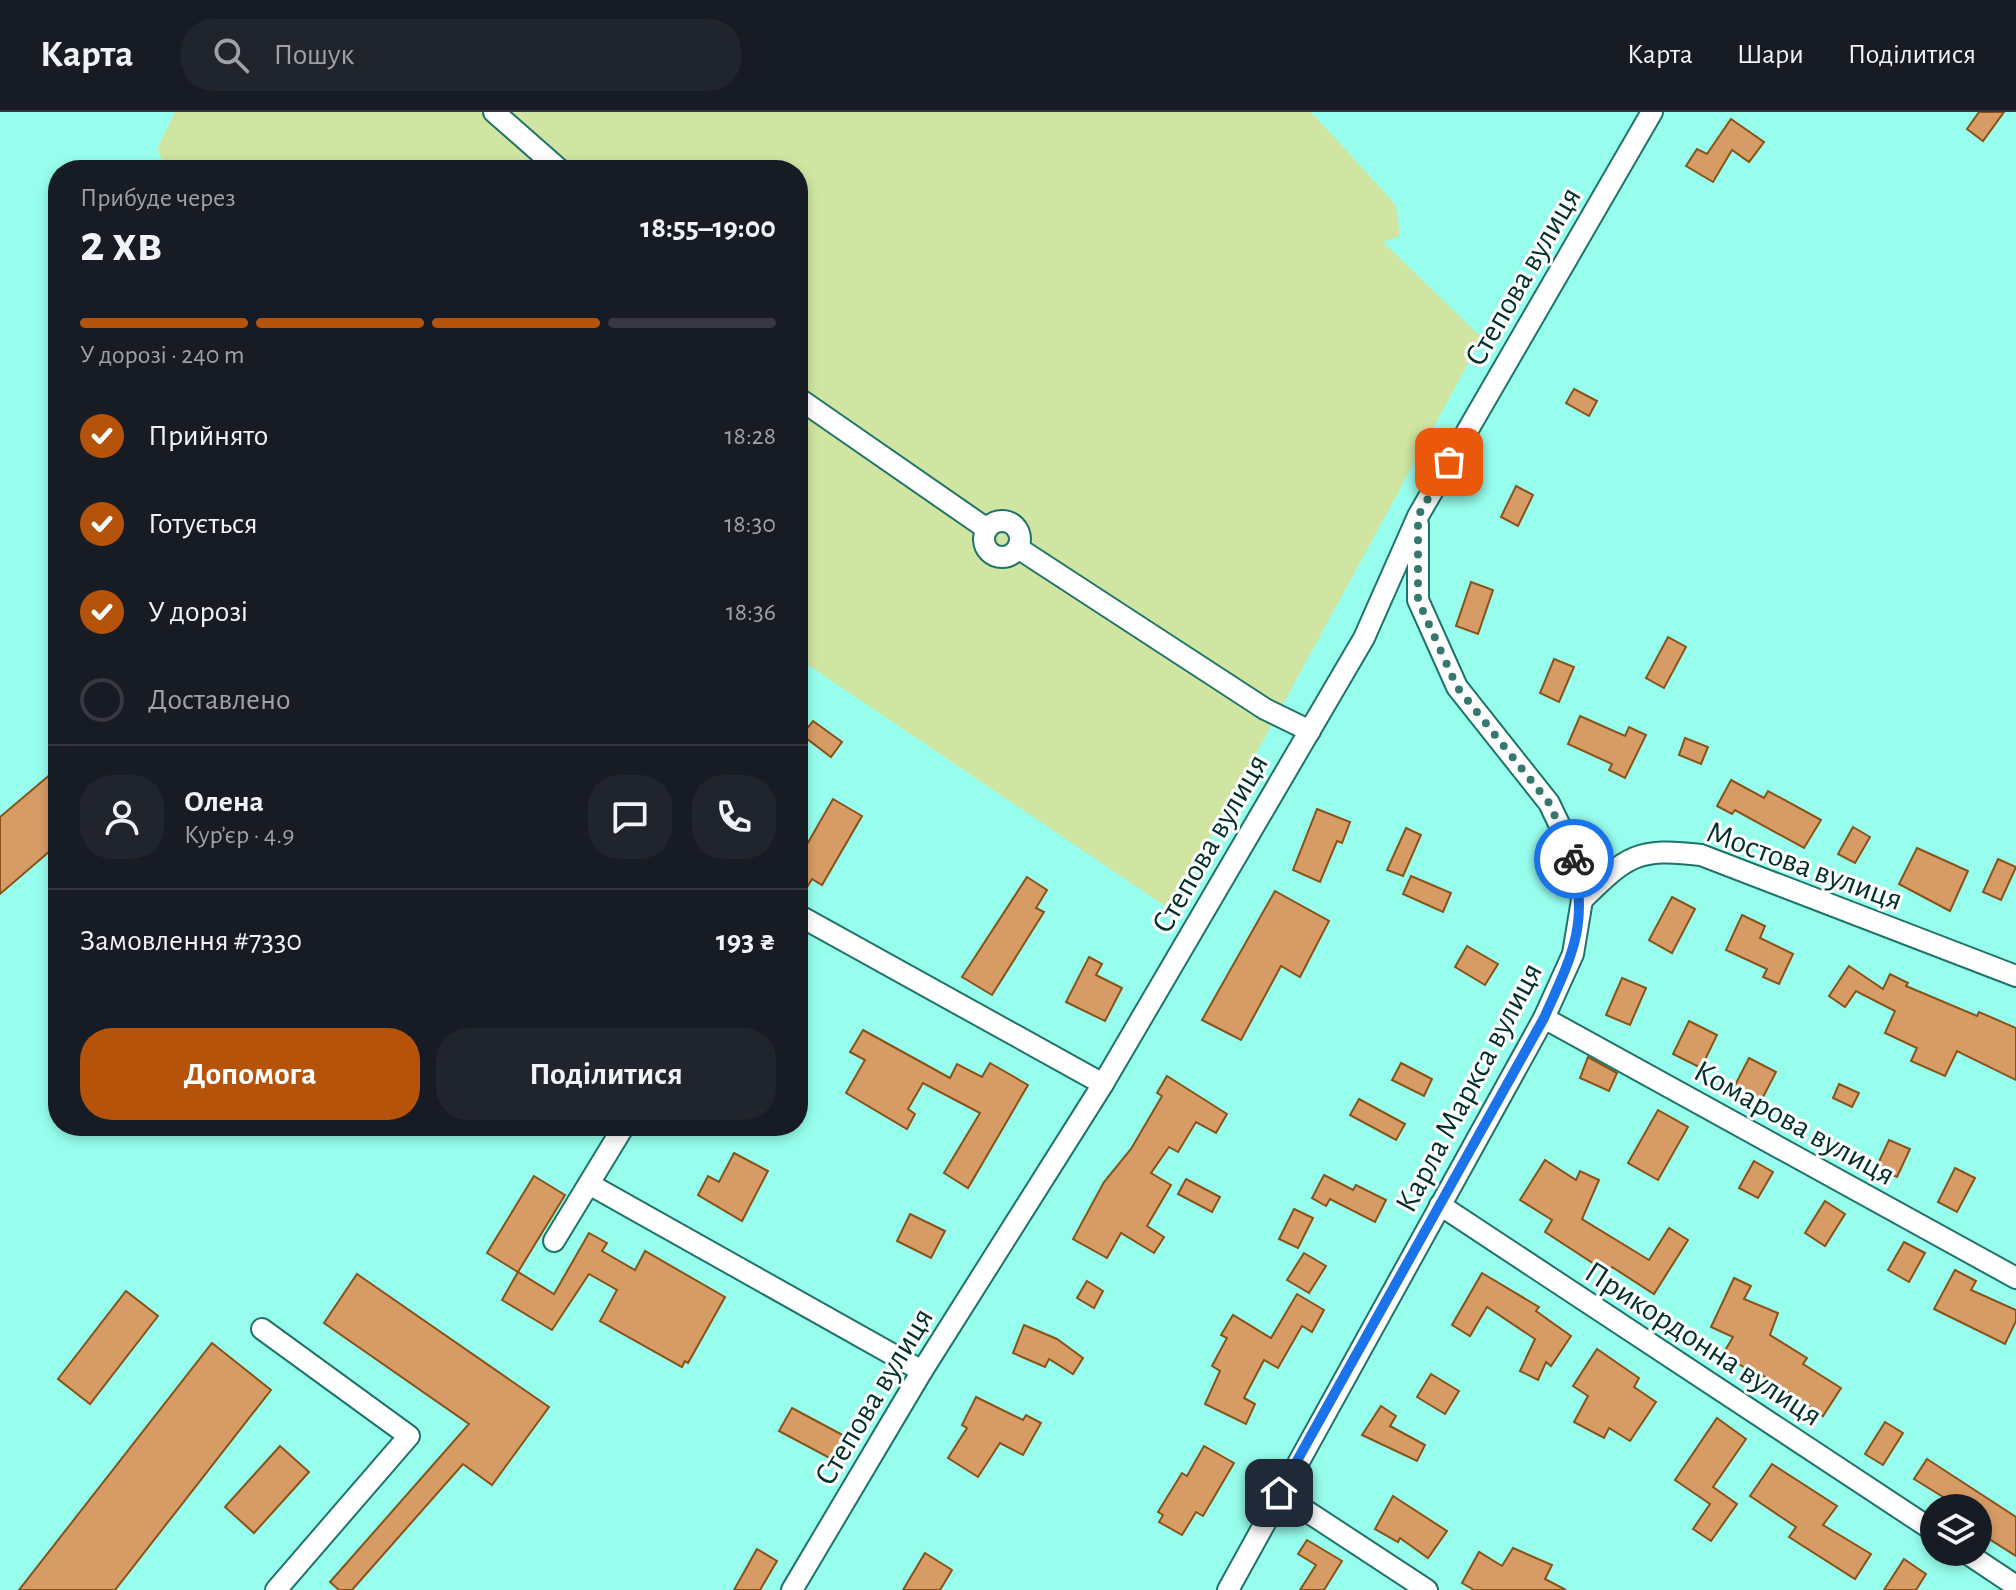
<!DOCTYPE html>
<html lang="uk">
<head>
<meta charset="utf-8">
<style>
  :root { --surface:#171b24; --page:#20242c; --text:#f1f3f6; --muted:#9ea1a6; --line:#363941; --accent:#b45309 }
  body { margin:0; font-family:"Alegreya Sans",sans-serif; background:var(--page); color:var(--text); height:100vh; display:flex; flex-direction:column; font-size:30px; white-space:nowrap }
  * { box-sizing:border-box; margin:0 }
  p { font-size:26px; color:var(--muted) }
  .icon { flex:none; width:44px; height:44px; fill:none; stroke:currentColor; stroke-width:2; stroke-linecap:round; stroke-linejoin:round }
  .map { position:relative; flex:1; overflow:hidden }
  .panel { position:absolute; left:48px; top:48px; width:760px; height:976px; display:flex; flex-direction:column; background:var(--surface); border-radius:32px; box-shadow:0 4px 12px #0003 }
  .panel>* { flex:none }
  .controls { position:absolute; left:1920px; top:1382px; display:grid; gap:16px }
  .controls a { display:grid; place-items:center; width:72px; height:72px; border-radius:50%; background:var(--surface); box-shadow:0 4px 12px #0003; font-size:40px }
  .pin { position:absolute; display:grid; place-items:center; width:68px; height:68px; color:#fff; margin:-34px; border-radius:16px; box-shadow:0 4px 12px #0006 }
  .courier { position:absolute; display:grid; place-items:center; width:80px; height:80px; margin:-40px; border:6px solid #1a73e8; border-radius:50%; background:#fff; color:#222; box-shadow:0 2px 10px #0007 }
  .head em { font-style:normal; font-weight:700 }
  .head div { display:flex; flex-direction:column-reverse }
  .head { display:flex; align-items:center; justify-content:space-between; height:136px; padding:0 32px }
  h1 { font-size:52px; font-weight:700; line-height:60px }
  .bar { display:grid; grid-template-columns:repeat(4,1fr); gap:12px 8px; align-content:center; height:96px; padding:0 32px }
  .bar i { height:10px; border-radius:6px; background:var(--line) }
  .bar .active { background:var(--accent) }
  .bar p { grid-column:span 4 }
  .line { display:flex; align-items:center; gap:20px; padding:0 32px; border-top:2px solid var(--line) }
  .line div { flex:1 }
  .round { display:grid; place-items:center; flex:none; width:84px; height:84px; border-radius:32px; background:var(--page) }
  ol { padding:0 32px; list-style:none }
  li { display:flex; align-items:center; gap:24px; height:88px }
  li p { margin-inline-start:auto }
  li .icon { padding:8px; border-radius:50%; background:var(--accent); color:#fff; stroke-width:4 }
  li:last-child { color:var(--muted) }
  li i { width:44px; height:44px; border:4px solid var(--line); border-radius:50% }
  .button { display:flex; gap:16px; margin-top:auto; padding:16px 32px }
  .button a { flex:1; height:92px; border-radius:32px; background:var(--accent); color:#fff; font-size:32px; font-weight:700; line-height:92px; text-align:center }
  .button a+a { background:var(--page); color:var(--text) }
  header { display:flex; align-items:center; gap:48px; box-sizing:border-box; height:112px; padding:0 40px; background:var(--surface); border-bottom:2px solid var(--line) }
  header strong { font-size:38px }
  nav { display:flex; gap:44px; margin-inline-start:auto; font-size:28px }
  .search { width:560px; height:72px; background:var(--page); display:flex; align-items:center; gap:20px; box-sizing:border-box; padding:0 28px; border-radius:32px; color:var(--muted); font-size:30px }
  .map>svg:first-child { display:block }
  .green { fill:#cfe5a1 }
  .building { fill:#d79c66; stroke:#885219; stroke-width:2 }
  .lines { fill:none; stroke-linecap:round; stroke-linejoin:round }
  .minor-casing { stroke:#1f7369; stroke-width:24 }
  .minor { stroke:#fff; stroke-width:20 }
  .done { stroke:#35786f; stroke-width:8; stroke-dasharray:0 14.4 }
  .route { stroke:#1a73e8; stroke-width:10 }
  .labels { text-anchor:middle; stroke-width:6; stroke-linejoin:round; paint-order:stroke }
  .street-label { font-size:32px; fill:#00302a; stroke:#fff }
</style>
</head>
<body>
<header>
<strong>Карта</strong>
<div class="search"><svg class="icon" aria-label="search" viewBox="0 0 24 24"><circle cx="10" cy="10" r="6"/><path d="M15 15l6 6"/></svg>Пошук</div>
<nav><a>Карта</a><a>Шари</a><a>Поділитися</a></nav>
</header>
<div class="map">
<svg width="2016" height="1478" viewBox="0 0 2016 1478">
  <rect width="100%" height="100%" fill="#97feee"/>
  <polygon class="green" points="175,0 1311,0 1396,93 1400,124 1383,130 1482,226 1171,798 798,546 798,58 167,58 157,37"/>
  <g class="building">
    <polygon points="1979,0 2004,0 1983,29 1967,17"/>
    <polygon points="1731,7 1764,30 1749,50 1732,38 1713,70 1686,54 1697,37 1707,42"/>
    <polygon points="1574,277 1597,289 1589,304 1566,291"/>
    <polygon points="1516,374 1533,383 1518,414 1501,405"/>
    <polygon points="1471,470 1493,478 1478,522 1456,514"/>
    <polygon points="1668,525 1686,535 1664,576 1646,566"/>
    <polygon points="1554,547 1574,555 1559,590 1540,581"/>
    <polygon points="1580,604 1625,624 1629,615 1646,623 1625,666 1609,658 1612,652 1568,632"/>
    <polygon points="813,609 842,630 831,645 802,623"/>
    <polygon points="1685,626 1708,635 1701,652 1679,643"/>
    <polygon points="58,656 58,732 0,782 0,705"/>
    <polygon points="1731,668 1764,686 1768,679 1821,708 1804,736 1735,698 1732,702 1717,694"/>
    <polygon points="833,687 862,704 822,773 812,767 798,790 798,748"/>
    <polygon points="1317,697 1350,710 1342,731 1337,729 1320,770 1293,758"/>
    <polygon points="1853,715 1870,725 1855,751 1838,742"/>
    <polygon points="1406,716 1421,723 1403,764 1387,758"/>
    <polygon points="1917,736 1968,759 1950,799 1899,772"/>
    <polygon points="1998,747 2016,755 2001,788 1983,780"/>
    <polygon points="1411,764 1451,781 1443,800 1403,782"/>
    <polygon points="1027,765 1047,778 1036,796 1044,800 992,883 962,865"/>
    <polygon points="1275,779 1329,809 1300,865 1281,854 1241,928 1202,908"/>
    <polygon points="1672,785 1695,797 1672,841 1649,828"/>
    <polygon points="1742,803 1765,814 1760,826 1793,842 1779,872 1763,865 1767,857 1726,838"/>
    <polygon points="1467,834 1498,852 1485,873 1455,855"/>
    <polygon points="1089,845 1102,852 1096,863 1122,876 1105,909 1066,890"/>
    <polygon points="1849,854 1883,877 1890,862 1908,871 1906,874 1977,904 1979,900 2016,916 2016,968 1957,939 1945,964 1911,949 1917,936 1885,921 1895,899 1856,879 1845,895 1829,884"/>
    <polygon points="1622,866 1646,876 1630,913 1606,903"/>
    <polygon points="1689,909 1717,923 1701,956 1673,942"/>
    <polygon points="863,918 950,966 957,952 982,965 990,951 1028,973 968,1076 944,1061 980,1001 923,971 908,997 915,1002 907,1017 846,981 865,948 850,940"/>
    <polygon points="1588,945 1617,961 1609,979 1580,966"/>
    <polygon points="1749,946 1776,960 1760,991 1733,977"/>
    <polygon points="1401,951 1432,967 1424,984 1392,968"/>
    <polygon points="1167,964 1227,1002 1216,1021 1196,1010 1178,1040 1169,1035 1151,1061 1171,1073 1147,1114 1164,1125 1154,1141 1121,1121 1107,1146 1073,1127 1104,1070 1131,1037 1162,984 1157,981"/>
    <polygon points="1839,972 1859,981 1852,995 1833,986"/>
    <polygon points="1359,987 1405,1012 1396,1028 1350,1003"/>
    <polygon points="1658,998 1688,1015 1658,1068 1628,1051"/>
    <polygon points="1889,1028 1910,1037 1897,1065 1876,1056"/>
    <polygon points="734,1041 768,1059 742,1109 698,1083 708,1064 719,1070"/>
    <polygon points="1545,1048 1576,1068 1580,1059 1599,1068 1582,1107 1649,1148 1669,1116 1688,1128 1654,1182 1612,1155 1608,1161 1545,1120 1552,1108 1520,1088"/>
    <polygon points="1754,1049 1773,1060 1758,1086 1739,1076"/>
    <polygon points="1955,1056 1975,1066 1957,1100 1938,1090"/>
    <polygon points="1324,1063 1353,1078 1356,1073 1386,1088 1375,1110 1330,1087 1326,1094 1312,1086"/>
    <polygon points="534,1064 565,1083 518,1160 487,1141"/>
    <polygon points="1186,1067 1220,1085 1212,1100 1178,1082"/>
    <polygon points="1825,1089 1845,1102 1825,1134 1805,1121"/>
    <polygon points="1294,1097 1313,1106 1298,1136 1279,1127"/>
    <polygon points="910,1102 945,1119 931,1146 897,1129"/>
    <polygon points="589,1121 607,1131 602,1139 635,1158 645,1139 725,1185 688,1251 685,1249 682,1255 600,1209 617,1178 589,1162 552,1218 502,1188 518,1160 554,1182"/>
    <polygon points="1904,1130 1925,1141 1909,1170 1888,1158"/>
    <polygon points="1304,1141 1326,1154 1309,1181 1287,1168"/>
    <polygon points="1955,1158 1976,1169 1971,1178 2016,1198 2016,1209 2005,1232 1934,1197"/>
    <polygon points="1482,1161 1539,1195 1536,1199 1571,1224 1551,1254 1546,1250 1538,1268 1520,1259 1535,1227 1487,1195 1470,1224 1452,1213"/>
    <polygon points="357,1162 549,1295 492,1373 463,1352 352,1478 339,1478 330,1470 469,1312 324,1211"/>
    <polygon points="1734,1166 1751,1174 1744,1187 1778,1201 1770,1223 1807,1246 1803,1252 1841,1276 1823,1304 1747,1253 1745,1256 1723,1242 1733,1225 1711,1215"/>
    <polygon points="1087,1169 1103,1179 1094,1196 1077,1186"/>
    <polygon points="126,1179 158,1204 90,1292 58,1267"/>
    <polygon points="1297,1182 1324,1198 1312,1220 1302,1214 1278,1256 1264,1248 1244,1286 1255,1292 1246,1312 1205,1292 1220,1259 1212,1254 1227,1226 1221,1223 1233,1203 1271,1226"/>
    <polygon points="1024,1213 1057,1227 1083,1246 1073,1262 1049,1247 1045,1255 1013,1241"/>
    <polygon points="212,1231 271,1278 115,1478 19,1478"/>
    <polygon points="1597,1237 1639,1266 1634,1275 1656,1290 1630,1329 1609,1316 1604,1326 1574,1310 1588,1284 1573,1274"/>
    <polygon points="1431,1262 1459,1279 1445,1302 1417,1285"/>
    <polygon points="976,1285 1023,1308 1026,1303 1041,1311 1023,1343 1000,1331 978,1365 948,1346 967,1316 962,1313"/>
    <polygon points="1381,1294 1396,1304 1390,1314 1425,1333 1417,1349 1362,1323"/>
    <polygon points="792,1296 850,1327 837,1350 779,1319"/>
    <polygon points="1717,1306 1746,1327 1713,1375 1737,1392 1711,1429 1693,1417 1710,1392 1675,1368"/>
    <polygon points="1885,1310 1903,1321 1883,1353 1865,1342"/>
    <polygon points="280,1334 309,1360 254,1421 225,1395"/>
    <polygon points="1204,1334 1234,1351 1203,1404 1196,1400 1182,1423 1159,1410 1163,1403 1158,1400 1182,1361 1187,1364"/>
    <polygon points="1927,1347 2016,1405 2016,1444 1978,1420 1978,1396 1961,1396 1914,1367"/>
    <polygon points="1772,1352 1837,1394 1823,1413 1871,1442 1855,1467 1789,1425 1796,1415 1750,1384"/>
    <polygon points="1393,1384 1447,1419 1428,1446 1400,1426 1398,1430 1375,1417"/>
    <polygon points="1307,1428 1342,1449 1324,1478 1300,1478 1316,1453 1298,1442"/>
    <polygon points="1513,1436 1552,1453 1545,1467 1566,1478 1474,1478 1462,1471 1479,1440 1502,1454"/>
    <polygon points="757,1437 777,1449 760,1478 734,1478"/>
    <polygon points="925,1441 952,1458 940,1478 903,1478"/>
    <polygon points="1904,1447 1926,1462 1916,1478 1884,1478"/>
  </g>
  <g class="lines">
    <g class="minor-casing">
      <g id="minor">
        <polyline points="494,0 560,58"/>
        <polyline points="798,286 987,417"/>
        <circle cx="1002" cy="427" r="18"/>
        <polyline points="1018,436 1265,597 1310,619"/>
        <path d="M1582,788C1627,744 1637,735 1701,743L2016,864"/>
        <polyline points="798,803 1103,972"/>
        <polyline points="1544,906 2016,1166"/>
        <polyline points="589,1072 922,1259"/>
        <polyline points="1440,1093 1934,1419"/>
        <polyline points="554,1129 624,1014"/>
        <polyline points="262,1217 409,1324 276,1478"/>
        <polyline points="1279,1381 1427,1478"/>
        <polyline points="1965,1440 2016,1474"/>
        <polyline points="792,1478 922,1259 1103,972 1364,526 1418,404 1652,0"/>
        <polyline points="1228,1478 1544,906 1573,842 1582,788 1572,739 1549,691 1457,575 1418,488 1418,412"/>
      </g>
    </g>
    <use href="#minor" class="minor"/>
  </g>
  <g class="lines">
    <polyline class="done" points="1449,350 1418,404 1418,488 1457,575 1549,691 1574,747"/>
    <path class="route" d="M1279,1381L1544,906C1572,843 1588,816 1574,747"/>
  </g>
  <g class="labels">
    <g class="street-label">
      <text transform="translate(1522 164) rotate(-60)" y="11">Степова вулиця</text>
      <text transform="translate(1209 731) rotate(-60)" y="11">Степова вулиця</text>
      <text transform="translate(1805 753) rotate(20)" y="11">Мостова вулиця</text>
      <text transform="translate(1468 975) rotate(-62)" y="11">Карла Маркса вулиця</text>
      <text transform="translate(1795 1010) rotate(29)" y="11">Комарова вулиця</text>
      <text transform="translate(1704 1231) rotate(33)" y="11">Прикордонна вулиця</text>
      <text transform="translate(873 1284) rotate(-59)" y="11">Степова вулиця</text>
    </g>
  </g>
</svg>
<div class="controls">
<a><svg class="icon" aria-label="layers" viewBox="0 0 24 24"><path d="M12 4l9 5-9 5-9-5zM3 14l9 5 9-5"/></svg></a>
</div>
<div class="pin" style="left:1449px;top:350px;background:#ea580c"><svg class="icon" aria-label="bag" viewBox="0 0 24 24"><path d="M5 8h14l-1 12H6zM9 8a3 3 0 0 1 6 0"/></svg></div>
<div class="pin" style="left:1279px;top:1381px;background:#1f2937"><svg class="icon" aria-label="home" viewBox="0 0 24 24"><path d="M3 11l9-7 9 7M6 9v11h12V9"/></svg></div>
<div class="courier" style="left:1574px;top:747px"><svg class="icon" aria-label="bike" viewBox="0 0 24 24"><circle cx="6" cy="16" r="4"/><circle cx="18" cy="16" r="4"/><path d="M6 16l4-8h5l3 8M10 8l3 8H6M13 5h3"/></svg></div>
<section class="panel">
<div class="head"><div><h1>2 хв</h1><p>Прибуде через</p></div><em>18:55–19:00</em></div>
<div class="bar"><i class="active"></i><i class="active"></i><i class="active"></i><i></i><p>У дорозі · 240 m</p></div>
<ol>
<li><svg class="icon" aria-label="check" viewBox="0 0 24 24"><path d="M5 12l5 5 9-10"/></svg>Прийнято<p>18:28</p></li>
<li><svg class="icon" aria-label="check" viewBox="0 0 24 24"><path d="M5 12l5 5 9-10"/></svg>Готується<p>18:30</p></li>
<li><svg class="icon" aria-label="check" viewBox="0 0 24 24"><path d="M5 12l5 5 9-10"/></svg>У дорозі<p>18:36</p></li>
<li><i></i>Доставлено</li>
</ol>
<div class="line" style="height:144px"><a class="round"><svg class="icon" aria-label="person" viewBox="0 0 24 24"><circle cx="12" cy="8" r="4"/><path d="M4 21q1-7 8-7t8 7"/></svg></a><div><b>Олена</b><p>Кур’єр · 4.9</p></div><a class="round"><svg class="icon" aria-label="chat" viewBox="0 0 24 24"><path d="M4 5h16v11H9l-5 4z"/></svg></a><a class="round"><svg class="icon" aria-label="phone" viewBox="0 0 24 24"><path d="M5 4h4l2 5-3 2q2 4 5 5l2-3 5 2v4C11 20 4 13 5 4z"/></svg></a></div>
<div class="line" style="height:104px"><div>Замовлення #7330</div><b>193 ₴</b></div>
<div class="button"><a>Допомога</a><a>Поділитися</a></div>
</section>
</div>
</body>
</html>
